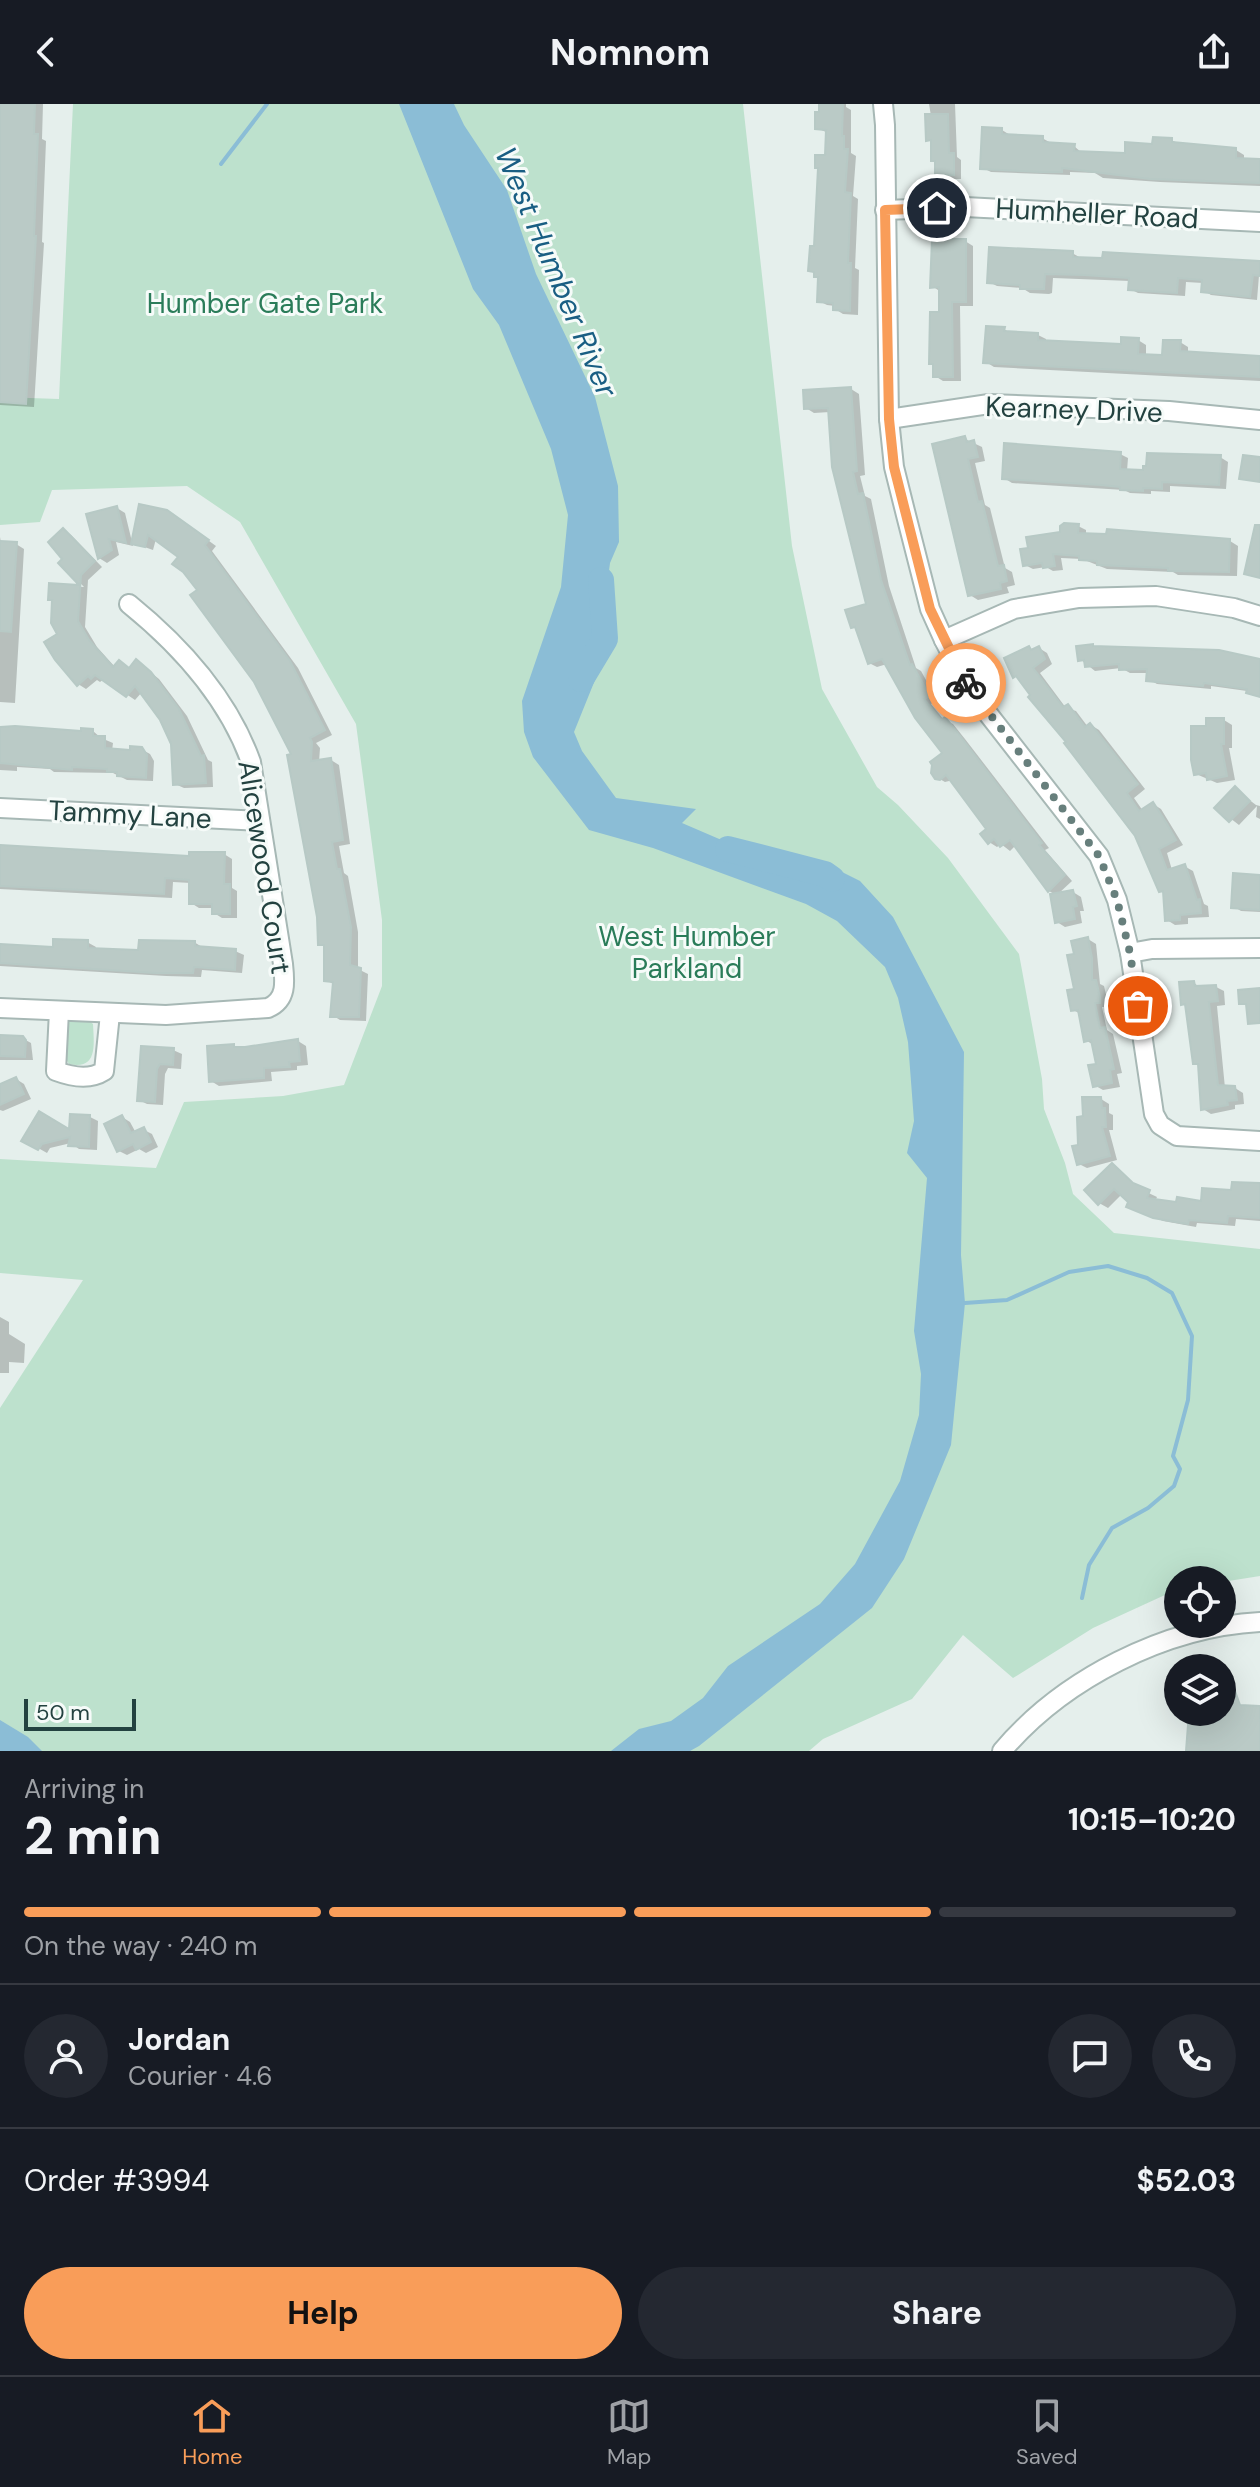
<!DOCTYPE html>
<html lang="en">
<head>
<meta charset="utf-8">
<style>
  :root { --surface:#171b24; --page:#242831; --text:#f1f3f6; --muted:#9ea1a6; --line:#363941; --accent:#f99d59 }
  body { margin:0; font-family:"DM Sans",sans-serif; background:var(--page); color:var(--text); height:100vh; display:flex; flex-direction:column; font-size:30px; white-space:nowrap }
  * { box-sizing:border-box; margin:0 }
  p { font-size:26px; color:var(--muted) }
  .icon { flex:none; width:44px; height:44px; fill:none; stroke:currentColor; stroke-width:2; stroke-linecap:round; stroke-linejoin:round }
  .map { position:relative; height:1647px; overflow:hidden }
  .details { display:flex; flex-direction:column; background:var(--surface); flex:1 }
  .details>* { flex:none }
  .controls { position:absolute; left:1164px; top:1462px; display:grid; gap:16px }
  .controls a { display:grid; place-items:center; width:72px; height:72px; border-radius:50%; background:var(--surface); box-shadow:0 8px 32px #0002; font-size:40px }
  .scale { position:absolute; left:24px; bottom:20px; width:112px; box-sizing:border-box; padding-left:8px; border:4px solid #234240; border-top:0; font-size:22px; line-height:28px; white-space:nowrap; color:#234240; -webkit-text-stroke:6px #f6fbf9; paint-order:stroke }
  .pin { position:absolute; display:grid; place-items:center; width:68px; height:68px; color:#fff; margin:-34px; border:4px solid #fff; border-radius:50%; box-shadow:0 2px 8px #0007 }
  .courier { position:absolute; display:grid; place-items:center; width:80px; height:80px; margin:-40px; border:6px solid #f99d59; border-radius:50%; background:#fff; color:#222; box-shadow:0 2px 10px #0007 }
  .overview em { font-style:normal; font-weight:700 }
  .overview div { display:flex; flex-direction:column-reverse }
  .overview { display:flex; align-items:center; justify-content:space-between; height:136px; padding:0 24px }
  h1 { font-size:52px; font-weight:700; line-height:60px }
  .bar { display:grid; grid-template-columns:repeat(4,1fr); gap:12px 8px; align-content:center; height:96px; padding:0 24px }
  .bar i { height:10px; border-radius:6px; background:var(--line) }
  .bar .current { background:var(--accent) }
  .bar p { grid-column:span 4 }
  .line { display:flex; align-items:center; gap:20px; padding:0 24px; border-top:2px solid var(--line) }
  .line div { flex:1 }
  .round { display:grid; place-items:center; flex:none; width:84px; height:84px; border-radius:42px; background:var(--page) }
  .button { display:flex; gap:16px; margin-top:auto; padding:16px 24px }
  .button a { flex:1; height:92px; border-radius:48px; background:var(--accent); color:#111; font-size:32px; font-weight:700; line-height:92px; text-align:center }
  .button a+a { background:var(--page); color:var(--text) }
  header { display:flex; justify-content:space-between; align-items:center; height:104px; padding:0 24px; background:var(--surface); font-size:36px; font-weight:700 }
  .menu { display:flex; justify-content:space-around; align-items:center; height:112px; border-top:2px solid var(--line); background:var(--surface); font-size:22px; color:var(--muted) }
  .menu a { display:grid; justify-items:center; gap:4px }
  .menu .current { color:var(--accent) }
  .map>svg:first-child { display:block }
  .green { fill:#bde1cd }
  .water { fill:#8bbdd6 }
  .shadow { fill:#0003 }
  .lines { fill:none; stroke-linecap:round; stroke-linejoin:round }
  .stream { stroke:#8bbdd6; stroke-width:4 }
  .river { stroke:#8bbdd6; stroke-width:26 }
  .building { fill:#bacac6; stroke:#b7c9c5; stroke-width:2 }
  .minor-casing { stroke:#a7b8b5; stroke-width:22 }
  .minor { stroke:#fff; stroke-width:18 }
  .done { stroke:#677f7c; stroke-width:8; stroke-dasharray:0 14.4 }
  .route { stroke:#f99d59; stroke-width:10 }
  .labels { text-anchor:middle; stroke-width:6; stroke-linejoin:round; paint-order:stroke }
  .street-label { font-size:28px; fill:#234240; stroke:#f6fbf9 }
  .park-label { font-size:28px; fill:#2a7c59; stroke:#f6fbf9 }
  .water-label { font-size:30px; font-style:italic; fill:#195e83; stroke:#f6fbf9 }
</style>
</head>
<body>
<header><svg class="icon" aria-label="back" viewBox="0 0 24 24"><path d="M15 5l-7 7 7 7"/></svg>Nomnom<svg class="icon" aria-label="share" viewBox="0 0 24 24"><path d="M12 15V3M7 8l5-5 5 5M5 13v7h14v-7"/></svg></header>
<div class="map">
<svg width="1260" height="1647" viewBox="0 0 1260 1647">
  <rect width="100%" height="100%" fill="#e5efec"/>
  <g class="green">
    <polygon points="73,0 743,0 792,442 822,585 877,683 898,701 948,754 1019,850 1042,975 1044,1005 1065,1059 1073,1090 1114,1129 1260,1145 1260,1472 1222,1478 1178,1476 1178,1485 1093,1524 1013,1574 963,1531 912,1595 823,1635 809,1647 0,1647 0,1304 83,1176 0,1169 0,1055 156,1064 184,998 283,992 344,981 382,882 382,816 356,620 240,418 187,382 52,386 40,418 0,421 0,293 59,295"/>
    <path d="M75,912L86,914L93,920C94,941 98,966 69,960L61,947L66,917Z"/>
  </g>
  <g class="water">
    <polygon points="399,0 454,0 464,21 507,86 536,170 595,293 618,382 619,438 610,459 595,576 574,628 582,647 616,694 696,705 682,719 784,763 797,764 820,757 860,777 893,813 964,948 961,1151 965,1199 951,1341 904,1455 872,1504 699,1642 690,1647 611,1647 639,1625 671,1617 703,1594 728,1562 820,1500 855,1460 900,1377 919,1311 921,1270 914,1227 927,1074 907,1049 914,1017 908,938 898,894 885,863 837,817 806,800 653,744 589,726 533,653 524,628 522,597 561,483 568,411 551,345 499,221 473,185"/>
    <polygon points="0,1616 28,1633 42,1647 0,1647"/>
  </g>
  <g class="shadow">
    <polygon points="0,0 43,0 42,35 46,37 42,138 44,139 34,303 0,301"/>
    <polygon points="821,0 846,0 846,3 851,6 851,49 856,52 853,92 858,95 855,164 859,166 858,211 843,210 835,205 835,202 827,201 819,197 820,174 810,166 816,144 828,29 817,24"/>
    <polygon points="929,0 955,0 957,53 961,56 961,75 945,75 937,70 937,59 933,56 933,38 928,35 931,12"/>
    <polygon points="1002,26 1010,31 1042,34 1051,39 1074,42 1082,49 1127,51 1171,36 1180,40 1236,46 1244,51 1244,57 1260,57 1260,82 1160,78 1103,74 1095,69 1070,68 1070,71 991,68 983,64"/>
    <polygon points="965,137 973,142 973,202 960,202 961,277 943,277 935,272 941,188 932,182"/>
    <polygon points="1072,149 1081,154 1260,159 1257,196 1211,191 1203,186 1203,179 1186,178 1185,192 1138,189 1130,185 1130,177 1053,174 1052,189 1049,190 1030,189 1022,184 997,182 989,178"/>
    <polygon points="1004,225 1012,230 1038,231 1046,235 1046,239 1123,242 1138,236 1146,241 1146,252 1164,253 1180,238 1188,243 1188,250 1260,253 1260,277 994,263 986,258"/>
    <polygon points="851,285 859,290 865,371 860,372 865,392 871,395 889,482 916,564 921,567 937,596 931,600 944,616 953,620 965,635 1049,744 1045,746 1072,777 1058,790 1073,788 1081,793 1084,807 1080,807 1082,819 1065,823 1057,818 1056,791 1049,787 1016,741 1010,747 1001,740 997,743 989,738 989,726 953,676 945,678 936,673 945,649 887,560 877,563 869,559 848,507 868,501 830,308 814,309 806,304"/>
    <polygon points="965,335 982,343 985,357 975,359 985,401 990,404 1005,464 1012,468 1015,481 1007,483 1009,489 978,496 970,491"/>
    <polygon points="1120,350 1128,354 1127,367 1145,368 1220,353 1228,358 1226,385 1170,382 1170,388 1151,387 1151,390 1130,389 1124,386 1012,379 1004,374"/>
    <polygon points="117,404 125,409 133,442 116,438 119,451 107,459 99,454"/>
    <polygon points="176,413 216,442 212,447 298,564 332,631 316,639 320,644 319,658 331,656 339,661 350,740 339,742 344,769 348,772 358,828 358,865 368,870 366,917 340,916 332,911 335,881 326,876 326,843 320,840 319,813 294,652 256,577 180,452 156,435 153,446 133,439"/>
    <polygon points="1078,422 1086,426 1086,432 1230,437 1238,442 1237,472 1178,471 1173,468 1107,465 1082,455 1061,454 1063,466 1053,467 1046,463 1033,465 1025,461 1062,430"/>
    <polygon points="63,426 71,431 102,463 88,476 85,523 97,543 115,563 130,566 144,563 159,575 187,612 208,656 212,658 213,683 184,684 175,680 173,639 161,615 142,588 135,596 104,575 100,578 97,576 86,585 78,580 59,531 51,481 84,483 61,459 65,455"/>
    <polygon points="0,433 1,439 16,440 24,445 15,599 0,598"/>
    <polygon points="1028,544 1033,547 1039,544 1047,549 1052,560 1040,569 1066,604 1076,607 1088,623 1091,621 1099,626 1145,685 1134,694 1143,707 1153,700 1161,705 1183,741 1167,749 1172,766 1184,762 1193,767 1204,800 1208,802 1209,813 1188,814 1188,820 1175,821 1167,816 1165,789 1161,787 1137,731 1033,591 1022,576 1015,572"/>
    <polygon points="1080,555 1260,558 1260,593 1247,587 1211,582 1211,585 1157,580 1148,575 1149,569 1130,569 1121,564 1095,567"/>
    <polygon points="1224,616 1232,621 1232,644 1229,644 1235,676 1217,679 1196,670 1208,624"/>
    <polygon points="0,624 93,627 101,634 113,639 112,647 132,648 141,645 150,650 154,657 153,677 127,676 113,669 54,668 50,665 17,663 17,667 0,666"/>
    <polygon points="1235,685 1256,701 1260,702 1260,715 1256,713 1257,702 1239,721 1217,704"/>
    <polygon points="0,742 191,754 224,750 232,755 232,784 237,787 237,814 222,814 214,809 214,804 199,804 191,799 191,779 173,778 172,794 0,785"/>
    <polygon points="1260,773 1260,808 1241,807 1233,802"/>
    <polygon points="1088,835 1096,840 1100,880 1104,882 1108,899 1107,903 1102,903 1107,926 1113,930 1122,969 1117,970 1120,983 1103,986 1094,981 1098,961 1094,941 1085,936 1081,910 1073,906 1076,852"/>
    <polygon points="87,838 96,843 95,846 140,848 194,838 202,843 235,847 244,851 242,869 202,866 201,873 166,872 0,862 0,842 55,845"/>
    <polygon points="1194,879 1201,884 1216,883 1224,887 1225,901 1217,902 1225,984 1235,984 1243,989 1244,1000 1235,1001 1235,1005 1211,1010 1203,1005 1200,962 1195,959 1187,902 1182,900"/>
    <polygon points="0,933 22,934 31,939 33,956 0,956"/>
    <polygon points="298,937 306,942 308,961 297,962 297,966 271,968 272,977 219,982 211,977 233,942 238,945"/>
    <polygon points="142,944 173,946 182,950 181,965 168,964 165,970 163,1001 147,1000 139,996"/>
    <polygon points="16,975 24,980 31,995 3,1007 0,1006 0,983"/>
    <polygon points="1101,995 1109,1000 1109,1009 1113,1011 1113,1026 1109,1026 1117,1056 1087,1064 1079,1060 1085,1014"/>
    <polygon points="90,1013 98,1017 97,1046 79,1045 71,1039 50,1044 47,1049 24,1036 71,1028"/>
    <polygon points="122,1013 130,1018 136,1029 144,1026 152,1030 158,1043 146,1049 139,1045 127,1051 119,1047"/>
    <polygon points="1112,1061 1138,1084 1157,1093 1155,1097 1202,1100 1260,1080 1260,1117 1236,1115 1235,1122 1197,1119 1196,1123 1163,1117 1137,1106 1122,1090 1108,1104 1099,1099"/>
    <polygon points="0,1213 9,1218 9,1230 25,1240 24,1259 9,1258 9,1269 0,1269"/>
  </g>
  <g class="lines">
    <g class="stream">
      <polyline points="221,60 267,0"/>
      <polyline points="965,1199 1007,1196 1069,1168 1108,1162 1147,1174 1172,1189 1192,1232 1188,1296 1173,1352 1180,1365 1174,1382 1148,1404 1112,1424 1089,1461 1082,1494"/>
    </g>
    <g class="river">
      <polyline points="581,575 605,535 601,476"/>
      <polyline points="728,745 825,770 832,775"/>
    </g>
  </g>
  <g class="building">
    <polygon points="0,0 35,0 34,30 38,30 34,132 36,132 26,300 0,298"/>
    <polygon points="819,0 843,0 842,32 844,32 844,45 848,45 845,88 851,89 848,159 851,159 850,207 833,206 833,199 817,198 818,173 814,173 814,168 808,167 810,142 814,142 818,64 815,64 815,51 825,51 826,26 815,25 815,8 819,8"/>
    <polygon points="925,10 948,10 949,49 954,49 954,71 935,71 935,57 931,57 931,36 926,37"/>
    <polygon points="982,23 1002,24 1002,30 1043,32 1043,38 1075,40 1074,47 1125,49 1125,38 1152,40 1153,33 1172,34 1172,38 1236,44 1236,54 1260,55 1260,79 1150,75 1062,64 1062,68 1041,68 980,65"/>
    <polygon points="932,135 966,135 966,198 952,198 953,273 933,273 933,260 929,260 930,208 939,208 939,183 930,184"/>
    <polygon points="989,143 1073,147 1073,153 1102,154 1103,148 1260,157 1260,172 1253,171 1250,193 1201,188 1202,176 1178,174 1177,189 1128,186 1129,174 1084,171 1045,170 1044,185 1020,185 1020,181 987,179"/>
    <polygon points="986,222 1005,223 1004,227 1038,229 1038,236 1121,240 1121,233 1139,234 1138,250 1162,251 1163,236 1181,236 1180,247 1260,252 1260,273 983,259"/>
    <polygon points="851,283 857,367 853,368 858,390 863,389 881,476 910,561 912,560 930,592 924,595 941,616 945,613 957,628 1042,739 1039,741 1065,771 1048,788 1010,736 1000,743 994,735 988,740 980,730 986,725 946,671 940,676 935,675 931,669 932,661 930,658 942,649 915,614 882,555 868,560 855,523 851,524 845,506 866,500 832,363 828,304 804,305 803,286"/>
    <polygon points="965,332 967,338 974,336 978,353 968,355 978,398 982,397 998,462 1004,461 1007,477 1000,479 1001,485 968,492 932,340"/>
    <polygon points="1004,339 1121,348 1120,365 1143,366 1143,362 1146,362 1147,349 1221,351 1219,381 1162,378 1162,385 1143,384 1143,387 1120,386 1120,383 1101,381 1002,375"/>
    <polygon points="1243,351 1260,353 1260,378 1239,375"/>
    <polygon points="139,400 167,406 209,436 205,441 290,557 325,626 310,634 312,638 311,657 331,654 343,736 332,738 337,765 340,765 351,823 350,861 361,864 359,913 330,913 333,878 324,877 324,841 318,841 317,813 287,651 291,650 254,578 190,491 197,486 183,468 172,460 178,453 148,431 145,443 131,440"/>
    <polygon points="117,402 126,439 109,435 112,446 98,455 86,410"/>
    <polygon points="1064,419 1079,420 1078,429 1106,430 1107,425 1230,435 1229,468 1168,467 1168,464 1097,461 1097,457 1079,456 1079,452 1053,450 1055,462 1043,464 1042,459 1023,462 1020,445 1028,444 1026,433 1060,428 1060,422"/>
    <polygon points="1255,421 1260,421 1260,474 1244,470"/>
    <polygon points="63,424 95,457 81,471 78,517 89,536 113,563 119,556 129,564 136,555 151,568 179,605 201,652 204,651 206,679 173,681 171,640 160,616 135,582 126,593 95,571 91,575 88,572 77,582 55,556 44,538 57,530 51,519 52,496 48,496 49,479 79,481 58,459 62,455 48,438"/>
    <polygon points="0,437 17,438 11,528 0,527"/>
    <polygon points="1093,540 1093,542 1219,546 1260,555 1260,593 1246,589 1247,585 1204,579 1203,582 1146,577 1147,565 1119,566 1119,560 1085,563 1084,556 1078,557 1076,542"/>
    <polygon points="1029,542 1031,546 1039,542 1045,555 1033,564 1063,603 1068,600 1085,623 1090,619 1138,680 1127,689 1139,707 1153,698 1167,720 1176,736 1159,745 1167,766 1185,760 1197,796 1200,795 1201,809 1180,811 1180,816 1165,817 1163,787 1159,788 1135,732 1064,639 1066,638 1028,593 1030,591 1016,572 1013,574 1004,554"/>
    <polygon points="1206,614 1224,614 1224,640 1221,640 1227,672 1207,676 1206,669 1194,671 1191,656 1191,622 1206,622"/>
    <polygon points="15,622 81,627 81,624 93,625 93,632 105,632 105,644 130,646 130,642 142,643 147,651 146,674 117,672 117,668 107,668 107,665 72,663 72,666 0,659 0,623"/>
    <polygon points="1235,682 1250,697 1229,718 1214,704"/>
    <polygon points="0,741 189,752 189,748 225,748 224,780 230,780 230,810 212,810 212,800 189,800 189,776 165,774 164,790 0,782"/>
    <polygon points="1233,769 1260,771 1260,806 1231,804"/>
    <polygon points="1073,786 1077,802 1073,803 1075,815 1055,819 1050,790"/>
    <polygon points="1088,833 1092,854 1092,876 1096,876 1100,893 1100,899 1095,899 1100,924 1105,923 1114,965 1110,966 1112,979 1093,983 1088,961 1096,960 1091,936 1084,938 1078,906 1071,907 1067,886 1074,885 1067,851 1074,850 1071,837"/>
    <polygon points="53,835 88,836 88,844 138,846 139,836 195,837 195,842 236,845 235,866 194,863 193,869 156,869 0,859 0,840 53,843"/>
    <polygon points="1194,877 1195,882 1216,881 1218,897 1209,898 1218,981 1235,982 1237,996 1227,997 1228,1001 1201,1006 1198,960 1193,960 1185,900 1181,901 1179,878"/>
    <polygon points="1260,884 1260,919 1248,920 1246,900 1239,900 1238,886"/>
    <polygon points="0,931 23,932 26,936 25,953 0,952"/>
    <polygon points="298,935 300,957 289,958 290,963 264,964 264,974 209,978 207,942 234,940 234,943 245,943"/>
    <polygon points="141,942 174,944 173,961 160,960 157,965 155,998 137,997"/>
    <polygon points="16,973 24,990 0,1001 0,980"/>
    <polygon points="1082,993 1101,993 1102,1004 1105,1004 1106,1023 1102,1023 1110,1052 1077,1061 1072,1042 1078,1041 1077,1013 1083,1012"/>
    <polygon points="39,1007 69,1025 70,1010 90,1011 89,1043 68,1042 70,1033 42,1040 38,1046 21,1037"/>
    <polygon points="122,1011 131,1029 144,1023 151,1038 136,1046 133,1040 117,1048 104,1020"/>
    <polygon points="1112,1059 1133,1079 1150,1086 1147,1094 1176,1098 1177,1093 1201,1097 1202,1084 1231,1086 1232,1078 1260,1079 1260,1114 1228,1112 1227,1119 1189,1116 1188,1120 1153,1114 1126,1103 1128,1098 1114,1085 1098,1101 1084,1086"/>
    <polygon points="1222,1587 1235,1587 1240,1601 1260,1602 1260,1647 1186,1647 1189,1608 1222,1608"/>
  </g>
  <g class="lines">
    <g class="minor-casing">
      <g id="minor">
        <polyline points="883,0 885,21 889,315 894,363 906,411 930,505 944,536 971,588 1099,752 1117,796 1130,849 1154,1010 1160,1021 1177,1032 1260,1037"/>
        <polyline points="885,106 965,103 1260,118"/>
        <polyline points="889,315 989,300 1169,307 1260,316"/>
        <polyline points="944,536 1014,505 1079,494 1156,492 1234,504 1260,512"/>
        <polyline points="0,704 259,717"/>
        <polyline points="1130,849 1152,845 1260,844"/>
        <path d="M0,904L166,911L268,904C287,896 285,878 283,860L251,658C228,594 182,543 129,500"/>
        <path d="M59,907L56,967C72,973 90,976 104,967L110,910"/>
        <path d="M1002,1647C1063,1575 1165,1523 1260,1518"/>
      </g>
    </g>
    <use href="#minor" class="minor"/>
  </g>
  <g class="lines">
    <polyline class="done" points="966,579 1099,752 1117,796 1130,849 1138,902"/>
    <polyline class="route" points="937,104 885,106 889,315 894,363 930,505 966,579"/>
  </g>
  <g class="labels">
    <g class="street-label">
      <text transform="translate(1097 109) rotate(3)" y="10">Humheller Road</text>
      <text transform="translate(1074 305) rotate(2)" y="10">Kearney Drive</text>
      <text transform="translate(130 710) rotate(3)" y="10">Tammy Lane</text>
      <text transform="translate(265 763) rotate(81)" y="10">Alicewood Court</text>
    </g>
    <g class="park-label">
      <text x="265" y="209">Humber Gate Park</text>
      <text x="687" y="842">West Humber<tspan x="687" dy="32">Parkland</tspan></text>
    </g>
    <g class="water-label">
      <text transform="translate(556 168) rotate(67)" y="10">West Humber River</text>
    </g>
  </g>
</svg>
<div class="controls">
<a><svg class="icon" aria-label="locate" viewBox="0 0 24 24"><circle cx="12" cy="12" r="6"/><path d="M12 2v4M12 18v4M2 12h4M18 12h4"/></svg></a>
<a><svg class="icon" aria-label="layers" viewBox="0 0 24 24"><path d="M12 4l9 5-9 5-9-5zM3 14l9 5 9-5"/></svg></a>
</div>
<div class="scale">50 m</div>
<div class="pin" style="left:1138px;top:902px;background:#ea580c"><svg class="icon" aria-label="bag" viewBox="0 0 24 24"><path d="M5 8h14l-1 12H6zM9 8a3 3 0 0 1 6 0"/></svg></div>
<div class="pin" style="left:937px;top:104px;background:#1f2937"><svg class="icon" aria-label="home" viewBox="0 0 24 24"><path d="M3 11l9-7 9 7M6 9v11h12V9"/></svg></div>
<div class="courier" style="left:966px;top:579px"><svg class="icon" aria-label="bike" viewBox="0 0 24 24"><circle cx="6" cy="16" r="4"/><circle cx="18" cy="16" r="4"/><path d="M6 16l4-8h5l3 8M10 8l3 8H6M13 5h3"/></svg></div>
</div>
<section class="details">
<div class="overview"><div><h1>2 min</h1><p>Arriving in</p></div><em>10:15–10:20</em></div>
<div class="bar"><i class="current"></i><i class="current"></i><i class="current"></i><i></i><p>On the way · 240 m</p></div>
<div class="line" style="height:144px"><a class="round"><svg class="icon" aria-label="person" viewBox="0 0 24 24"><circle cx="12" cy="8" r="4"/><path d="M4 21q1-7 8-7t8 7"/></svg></a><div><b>Jordan</b><p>Courier · 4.6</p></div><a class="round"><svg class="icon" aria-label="chat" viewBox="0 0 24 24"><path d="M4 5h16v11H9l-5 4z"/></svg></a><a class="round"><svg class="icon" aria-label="phone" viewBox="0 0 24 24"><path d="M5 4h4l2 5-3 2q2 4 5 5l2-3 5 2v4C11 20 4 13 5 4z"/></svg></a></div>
<div class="line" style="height:104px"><div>Order #3994</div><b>$52.03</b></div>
<div class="button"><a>Help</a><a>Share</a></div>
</section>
<nav class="menu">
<a class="current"><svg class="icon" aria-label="home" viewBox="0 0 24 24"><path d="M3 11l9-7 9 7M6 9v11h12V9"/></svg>Home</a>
<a><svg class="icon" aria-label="map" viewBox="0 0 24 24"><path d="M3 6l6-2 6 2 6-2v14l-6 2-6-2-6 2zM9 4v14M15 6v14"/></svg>Map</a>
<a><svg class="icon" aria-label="saved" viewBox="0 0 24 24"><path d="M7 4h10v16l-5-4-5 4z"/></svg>Saved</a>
</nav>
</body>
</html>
